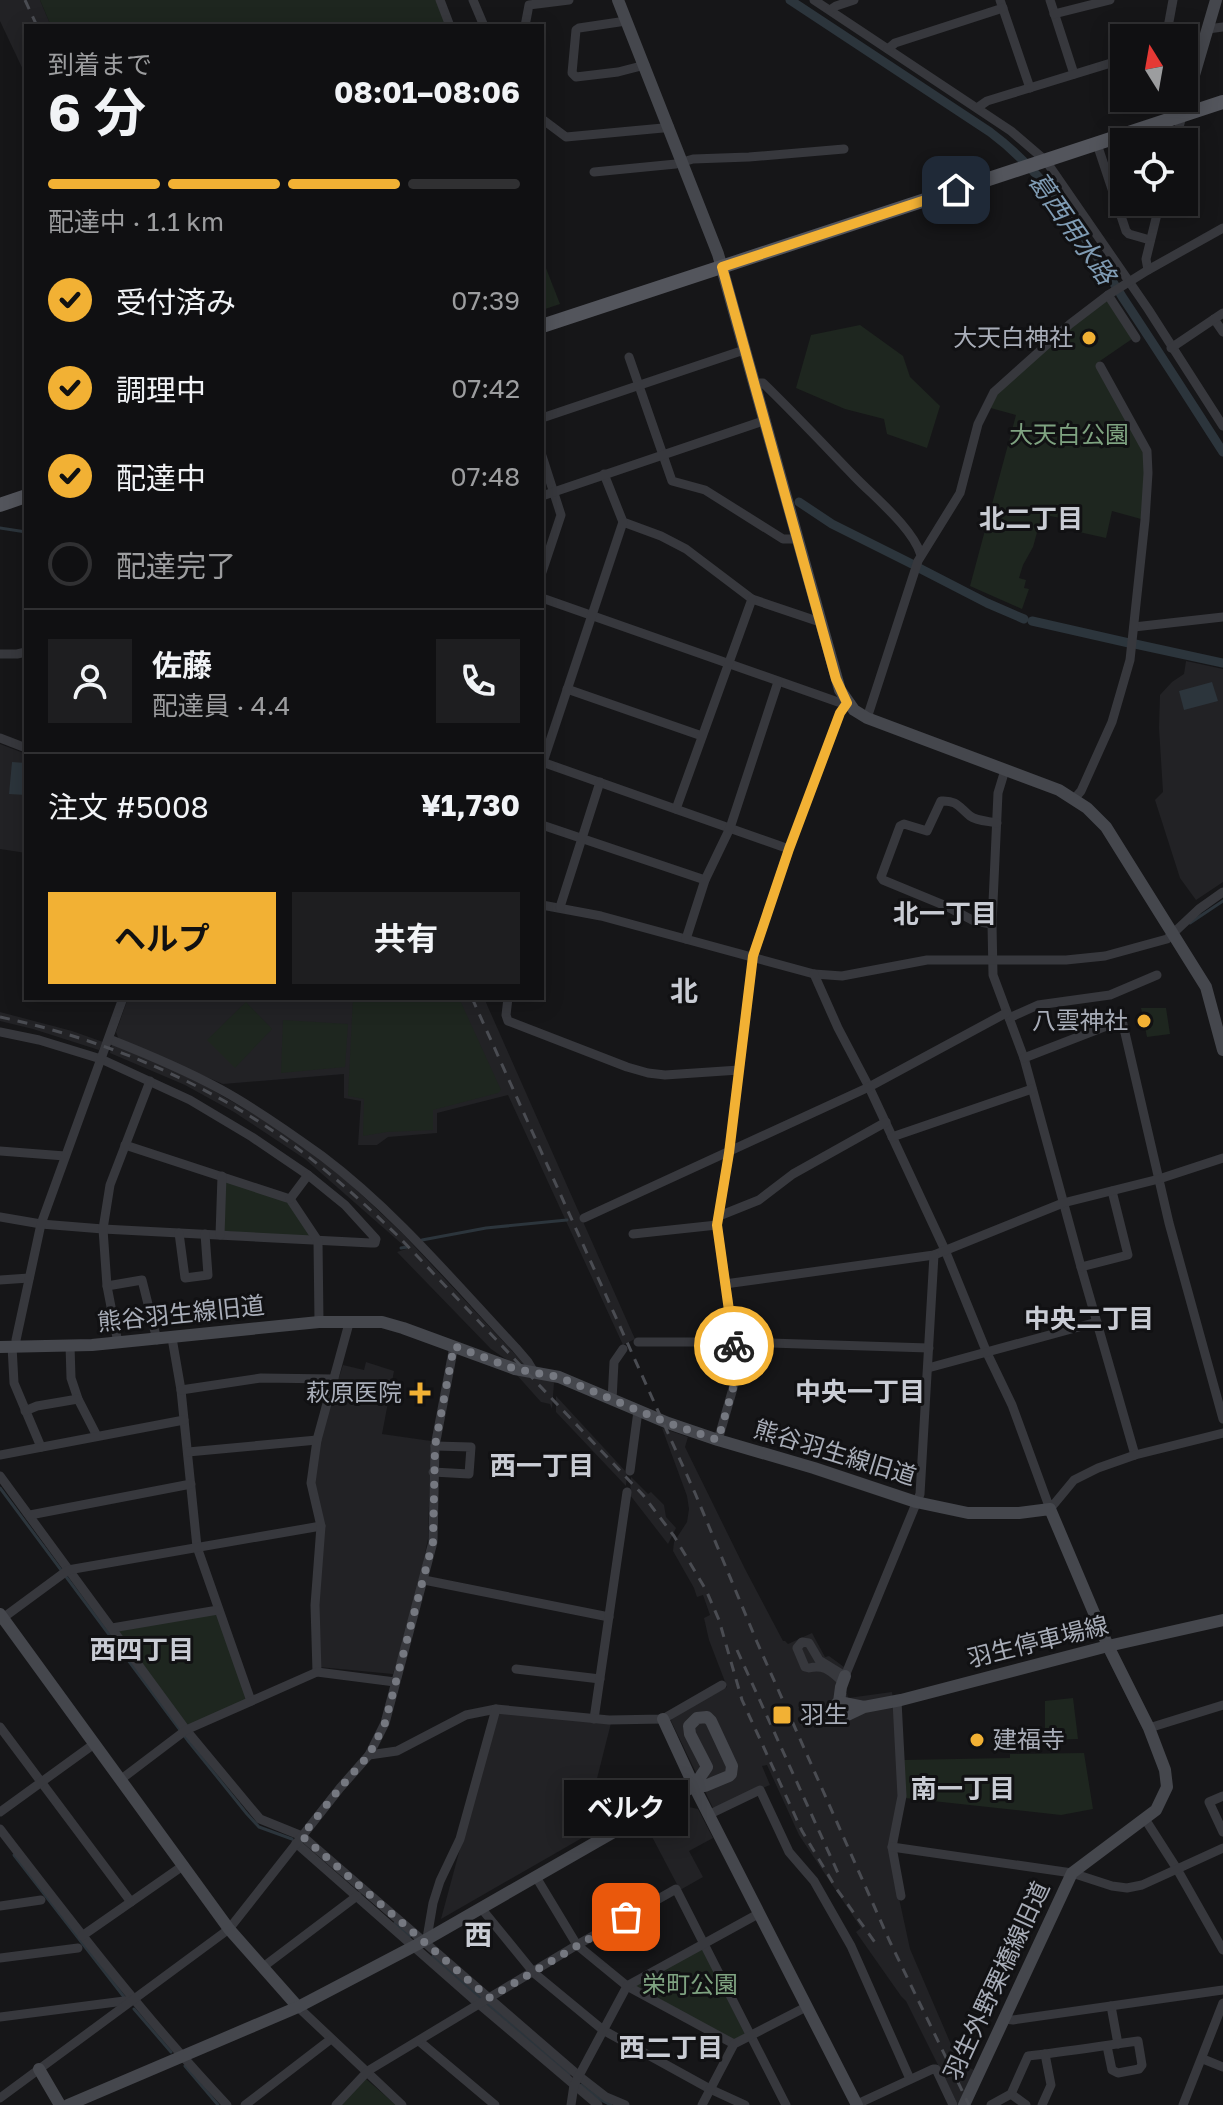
<!DOCTYPE html>
<html lang="ja">
<head>
<meta charset="utf-8">
<style>
  :root { --surface:#101012; --page:#1e1e20; --text:#f1f3f6; --muted:#9c9d9f; --line:#303032; --accent:#f2b134 }
  body { margin:0; font-family:"Golos Text","Noto Sans JP",sans-serif; background:var(--page); color:var(--text); height:100vh; display:flex; flex-direction:column; font-size:30px; white-space:nowrap }
  * { box-sizing:border-box; margin:0 }
  p { font-size:26px; color:var(--muted) }
  .icon { flex:none; width:44px; height:44px; fill:none; stroke:currentColor; stroke-width:2; stroke-linecap:round; stroke-linejoin:round }
  .map { position:relative; flex:1; overflow:hidden }
  .details { position:absolute; left:24px; top:24px; width:520px; height:976px; display:flex; flex-direction:column; background:var(--surface); border-radius:0px; box-shadow:0 4px 20px #0003,0 0 0 2px var(--line) }
  .details>* { flex:none }
  .needle { width:52px; rotate:349deg }
  .tools { position:absolute; left:1110px; top:24px; display:grid; gap:16px }
  .tools a { display:grid; place-items:center; width:88px; height:88px; border-radius:0px; background:var(--surface); box-shadow:0 4px 20px #0003,0 0 0 2px var(--line); font-size:40px }
  .pin { position:absolute; display:grid; place-items:center; width:68px; height:68px; color:#fff; margin:-34px; border-radius:16px; box-shadow:0 4px 12px #0006 }
  .courier { position:absolute; display:grid; place-items:center; width:80px; height:80px; margin:-40px; border:6px solid #f2b134; border-radius:50%; background:#fff; color:#222; box-shadow:0 2px 10px #0007 }
  .bubble { position:absolute; height:56px; border-radius:0px; background:var(--surface); box-shadow:0 4px 20px #0003,0 0 0 2px var(--line); font-size:26px; font-weight:700; line-height:56px; text-align:center }
  .overview em { font-style:normal; font-weight:700 }
  .overview div { display:flex; flex-direction:column-reverse }
  .overview { display:flex; align-items:center; justify-content:space-between; height:136px; padding:0 24px }
  h1 { font-size:52px; font-weight:700; line-height:60px }
  .bar { display:grid; grid-template-columns:repeat(4,1fr); gap:12px 8px; align-content:center; height:96px; padding:0 24px }
  .bar i { height:10px; border-radius:6px; background:var(--line) }
  .bar .on { background:var(--accent) }
  .bar p { grid-column:span 4 }
  .line { display:flex; align-items:center; gap:20px; padding:0 24px; border-top:2px solid var(--line) }
  .line div { flex:1 }
  .round { display:grid; place-items:center; flex:none; width:84px; height:84px; border-radius:0px; background:var(--page) }
  ol { padding:0 24px; list-style:none }
  li { display:flex; align-items:center; gap:24px; height:88px }
  li p { margin-inline-start:auto }
  li .icon { padding:8px; border-radius:50%; background:var(--accent); color:#111; stroke-width:4 }
  li:last-child { color:var(--muted) }
  li i { width:44px; height:44px; border:4px solid var(--line); border-radius:50% }
  .primary-button { display:flex; gap:16px; margin-top:auto; padding:16px 24px }
  .primary-button a { flex:1; height:92px; border-radius:0px; background:var(--accent); color:#111; font-size:32px; font-weight:700; line-height:92px; text-align:center }
  .primary-button a+a { background:var(--page); color:var(--text) }
  .map>svg:first-child { display:block }
  .built { fill:#222225 }
  .green { fill:#1e261f }
  .water { fill:#2c353c }
  .lines { fill:none; stroke-linecap:round; stroke-linejoin:round }
  .stream { stroke:#2c353c; stroke-width:3 }
  .canal { stroke:#2c353c; stroke-width:9 }
  .street { stroke:#37383d; stroke-width:9 }
  .secondary { stroke:#45474d; stroke-width:12 }
  .primary { stroke:#53555c; stroke-width:14 }
  .rail { stroke:#4a4c52; stroke-width:3; stroke-dasharray:10 8; stroke-linecap:butt }
  .done { stroke:#757880; stroke-width:8; stroke-dasharray:0 14.4 }
  .route { stroke:#f2b134; stroke-width:10 }
  .poi-dot { fill:#f2b134; stroke:#111113; stroke-width:3 }
  .labels { text-anchor:middle; stroke-width:6; stroke-linejoin:round; paint-order:stroke }
  .poi-label { font-size:24px; fill:#a8adb8; stroke:#111113; text-anchor:end }
  .park-label { font-size:24px; fill:#7fa381; stroke:#111113 }
  .street-label { font-size:24px; fill:#a8adb8; stroke:#111113 }
  .water-label { font-size:26px; font-style:italic; fill:#7f9bb3; stroke:#111113 }
  .neighbourhood-label { font-size:26px; font-weight:bold; fill:#c9ccd4; stroke:#111113 }
  .quarter-label { font-size:28px; font-weight:bold; fill:#c9ccd4; stroke:#111113 }
</style>
</head>
<body>
<div class="map">
<svg width="1223" height="2105" viewBox="0 0 1223 2105">
  <rect width="100%" height="100%" fill="#161618"/>
  <g class="built">
    <polygon points="0,0 40,0 51,26 26,26 26,76 0,21"/>
    <polygon points="1186,661 1223,669 1223,882 1196,900 1180,878 1155,800 1163,792 1159,728 1160,695 1172,682 1184,674"/>
    <polygon points="0,744 26,754 26,853 0,849"/>
    <polygon points="128,998 484,998 635,1339 623,1345 508,1095 437,1113 437,1133 388,1137 377,1145 358,1145 361,1101 344,1098 344,1074 223,1084 119,1040 116,1032"/>
    <polygon points="0,1012 72,1031 103,1042 99,1050 33,1029 0,1021"/>
    <polygon points="112,1044 149,1058 209,1088 262,1119 308,1151 347,1181 403,1234 526,1366 510,1362 491,1349 397,1252 406,1249 403,1245 305,1159 234,1112 185,1085 110,1053"/>
    <polygon points="366,1362 394,1371 382,1434 431,1441 428,1539 415,1601 393,1674 319,1667 317,1605 323,1526 313,1483 319,1440 343,1365 364,1370"/>
    <polygon points="516,1374 553,1381 554,1383 552,1409 550,1404 541,1402"/>
    <polygon points="556,1396 627,1473 626,1486 556,1412"/>
    <polygon points="662,1428 688,1437 685,1447 745,1569 783,1641 785,1641 788,1644 812,1633 825,1657 829,1656 844,1667 836,1691 847,1693 848,1698 892,1692 895,1716 899,1799 888,1847 910,1949 959,2063 974,2070 958,2105 906,2001 901,1996 856,1932 861,1928 799,1835 767,1765 762,1766 770,1785 713,1808 671,1721 672,1717 727,1687 709,1640 704,1618 710,1615 703,1595 697,1597 694,1588 673,1551 674,1542 687,1522 689,1509 687,1496"/>
    <polygon points="631,1477 648,1494 651,1492 664,1505 666,1517 676,1528 668,1544 630,1495"/>
    <polygon points="497,1712 611,1723 582,1838 441,1919"/>
    <polygon points="684,1806 698,1809 713,1838 689,1851 703,1877 680,1890 649,1831 649,1826"/>
  </g>
  <g class="green">
    <polygon points="40,0 437,0 447,26 51,26"/>
    <polygon points="542,258 560,304 542,310"/>
    <polygon points="1105,301 1109,302 1132,339 1097,363 1147,458 1141,519 1112,511 1106,538 1070,530 1072,520 1050,516 1047,526 1039,525 1033,547 1023,565 1019,578 1026,580 1024,588 1029,589 1022,609 970,586 1016,415 987,407 994,396 1071,328"/>
    <polygon points="860,325 903,356 910,377 940,406 927,448 887,434 884,419 845,409 796,388 811,335"/>
    <polygon points="353,998 459,998 501,1090 498,1093 433,1110 433,1130 387,1132 363,1136 364,1099 348,1096"/>
    <polygon points="246,1002 272,1029 235,1068 207,1040"/>
    <polygon points="1166,1008 1170,1034 1147,1037 1141,1008"/>
    <polygon points="283,1020 348,1024 345,1067 281,1073"/>
    <polygon points="224,1181 288,1202 312,1238 224,1231"/>
    <polygon points="218,1610 251,1701 186,1730 112,1628"/>
    <polygon points="1073,1698 1078,1739 1045,1740 1045,1701"/>
    <polygon points="1084,1753 1093,1809 1061,1815 905,1798 903,1760 1010,1758 1010,1754"/>
    <polygon points="701,1946 745,2034 735,2040 633,1985"/>
    <polygon points="366,2079 396,2105 342,2105"/>
  </g>
  <g class="water">
    <polygon points="1212,682 1218,701 1184,710 1179,691"/>
    <polygon points="12,762 26,763 26,795 9,794"/>
  </g>
  <g class="lines">
    <g class="stream">
      <polyline points="0,528 26,532"/>
      <polyline points="1190,923 1223,901"/>
      <polyline points="422,1240 486,1228 567,1220"/>
      <polyline points="401,1248 407,1247"/>
      <polyline points="0,1488 189,1742 247,1814 259,1827 292,1839"/>
      <polyline points="14,1855 124,1997"/>
      <polyline points="395,1923 410,1936"/>
      <polyline points="433,1956 482,1999"/>
      <polyline points="488,2004 569,2075"/>
      <polyline points="134,2009 171,2052"/>
      <polyline points="185,2066 218,2105"/>
      <polyline points="581,2085 601,2100 611,2105"/>
    </g>
    <g class="canal">
      <path d="M790,0L990,132C1048,175 1085,237 1123,298C1157,349 1190,401 1223,452"/>
      <polyline points="799,502 832,524 912,564"/>
      <polyline points="919,568 987,603 1024,619"/>
      <polyline points="1032,621 1129,643"/>
      <polyline points="1135,644 1223,663"/>
    </g>
    <g class="street">
      <polyline points="440,0 450,26"/>
      <polyline points="473,0 484,26"/>
      <polyline points="814,0 1011,131 1046,161 1148,309 1223,426"/>
      <polyline points="1000,0 1030,88"/>
      <polyline points="1050,0 1074,74"/>
      <polyline points="830,10 836,6 854,0"/>
      <polyline points="1054,14 1110,0"/>
      <polyline points="626,21 579,28 576,30 572,73 576,77 618,72 645,65"/>
      <polyline points="525,26 529,5 569,0"/>
      <polyline points="1208,29 1223,27"/>
      <polyline points="1166,38 1173,0"/>
      <polyline points="888,49 895,43 1003,8"/>
      <polyline points="1184,57 1198,61"/>
      <polyline points="977,108 987,101 1124,59"/>
      <polyline points="542,119 566,137 663,128 669,126"/>
      <polyline points="1175,142 1182,116"/>
      <polyline points="1097,144 1126,231 1129,234 1150,240"/>
      <polyline points="594,172 676,164 693,159 749,157 844,149"/>
      <polyline points="1148,270 1146,259 1160,202"/>
      <polyline points="1108,295 1136,338"/>
      <polyline points="1214,319 1223,332"/>
      <polyline points="1171,348 1223,313"/>
      <polyline points="629,357 672,481 705,490 783,539 796,539"/>
      <path d="M754,383H763C794,413 824,445 854,476C874,497 912,527 921,555"/>
      <polyline points="542,418 744,350"/>
      <polyline points="542,456 561,515 542,572"/>
      <polyline points="604,474 623,522 661,536 686,549 752,599 820,622"/>
      <polyline points="542,496 763,421"/>
      <polyline points="542,598 838,702 847,703 840,713 789,849 753,956 729,1153 717,1225 734,1342 736,1378 718,1440"/>
      <polyline points="1134,627 1223,617"/>
      <polyline points="0,654 17,654 26,652"/>
      <polyline points="567,689 702,736"/>
      <polyline points="867,718 918,561 960,493 978,424 994,392 1070,324 1108,295 1148,270 1223,228"/>
      <polyline points="0,738 26,748"/>
      <polyline points="542,762 789,849"/>
      <polyline points="543,762 623,522"/>
      <polyline points="1005,770 998,793 992,924 993,975 1024,1058 1081,1267 1135,1455"/>
      <polyline points="1075,798 1081,791 1112,722 1130,660 1145,520 1148,473 1147,451 1100,366"/>
      <polyline points="676,809 752,599"/>
      <polyline points="542,825 705,880"/>
      <polyline points="542,905 601,916 814,974 842,976 927,960 1066,960 1105,956 1167,939 1199,909 1223,892"/>
      <polyline points="560,907 600,782"/>
      <path d="M992,924L974,921L946,906L883,880L881,877L900,826L904,824L927,831L941,801C957,800 959,807 970,816C977,821 988,821 997,823"/>
      <polyline points="686,939 705,880 730,828 778,682"/>
      <polyline points="814,974 838,1028 869,1087 945,1250 987,1353 1012,1405 1050,1509 1074,1480 1098,1468 1135,1455 1223,1433"/>
      <polyline points="508,998 506,1015 508,1021 627,1067 648,1073 665,1075 739,1070"/>
      <polyline points="1009,1018 1038,1005 1110,995 1157,975"/>
      <polyline points="0,1032 39,1040 101,1059 190,1100 252,1137 308,1175 345,1205 376,1239 375,1243 371,1243 103,1229 41,1224 0,1217"/>
      <path d="M109,1039C147,1054 185,1070 220,1089C255,1108 289,1132 322,1156C395,1211 454,1282 516,1348L528,1362L534,1372"/>
      <polyline points="1024,1058 1122,1020 1169,1223 1223,1419"/>
      <polyline points="892,1137 1032,1089"/>
      <polyline points="125,1145 290,1199 318,1241 319,1322"/>
      <polyline points="0,1151 65,1156"/>
      <polyline points="290,1199 308,1175"/>
      <polyline points="719,1216 759,1200 793,1174 886,1122"/>
      <polyline points="584,1218 869,1087 1006,1013"/>
      <polyline points="179,1233 185,1278 208,1275 205,1234"/>
      <polyline points="633,1234 717,1225"/>
      <polyline points="220,1235 222,1176"/>
      <polyline points="1081,1267 1128,1255 1112,1191"/>
      <polyline points="0,1280 29,1278"/>
      <polyline points="725,1284 934,1255 1063,1203 1159,1179 1223,1158"/>
      <polyline points="107,1286 142,1280 157,1340"/>
      <polyline points="172,1338 181,1390 197,1547 251,1701"/>
      <polyline points="638,1342 734,1342 929,1348"/>
      <polyline points="118,1343 107,1286 103,1229 110,1185 150,1081"/>
      <polyline points="70,1345 71,1378 78,1399 97,1436"/>
      <polyline points="12,1346 14,1383 41,1447"/>
      <polyline points="17,1346 16,1340 41,1224 123,998"/>
      <polyline points="928,1368 1097,1322"/>
      <polyline points="181,1390 261,1378 334,1379"/>
      <polyline points="612,1400 614,1362 623,1349"/>
      <polyline points="25,1411 37,1406 78,1399"/>
      <polyline points="188,1452 317,1440"/>
      <polyline points="0,1455 184,1420"/>
      <polyline points="630,1471 638,1411"/>
      <polyline points="433,1472 469,1474 471,1447 435,1446"/>
      <polyline points="0,1476 186,1730 260,1819 302,1836 579,2076 606,2097 625,2105"/>
      <polyline points="30,1515 191,1484"/>
      <polyline points="424,1580 609,1617"/>
      <polyline points="0,1620 68,1570 321,1526"/>
      <polyline points="112,1628 218,1610"/>
      <polyline points="516,1669 600,1679"/>
      <polyline points="317,1672 315,1605 321,1526 311,1483 317,1440 348,1327 347,1321"/>
      <path d="M843,1682C831,1672 825,1664 809,1668L805,1667L797,1648L802,1642L809,1643L819,1660L845,1676L920,1494L934,1255"/>
      <polyline points="897,1701 902,1796 892,1847 901,1896"/>
      <polyline points="594,1719 627,1492"/>
      <polyline points="0,1727 131,1902"/>
      <polyline points="1149,1728 1223,1705"/>
      <polyline points="369,1755 397,1751 466,1715 496,1709 609,1720 663,1719 722,1685"/>
      <polyline points="120,1780 186,1730 317,1672 395,1682"/>
      <polyline points="1223,1796 1209,1802 1223,1832"/>
      <polyline points="0,1812 94,1744"/>
      <polyline points="708,1815 760,1790 789,1852 814,1881 851,1946 910,2079"/>
      <polyline points="1145,1819 1177,1869 1223,1950"/>
      <path d="M0,1829C73,1924 145,2018 227,2105"/>
      <polyline points="296,1843 479,2004 598,2105"/>
      <polyline points="892,1847 1072,1873 1112,1886 1127,1888 1142,1885 1223,1848"/>
      <polyline points="536,1877 577,1945 627,1986 734,2044"/>
      <polyline points="0,1906 41,1900"/>
      <polyline points="481,1908 534,1973 603,2030 710,2089 745,2105"/>
      <polyline points="82,1936 184,1865"/>
      <polyline points="427,1938 433,1903 440,1881 460,1839 496,1709"/>
      <polyline points="0,1958 78,1948"/>
      <polyline points="263,1967 357,1896"/>
      <polyline points="1111,2006 1118,2044"/>
      <polyline points="298,2007 402,2105"/>
      <polyline points="0,2017 132,2000"/>
      <polyline points="1005,2019 1013,2020 1223,1990"/>
      <polyline points="419,2041 495,2105"/>
      <polyline points="1203,2059 1223,2067"/>
      <polyline points="1011,2094 1026,2105"/>
      <polyline points="0,2098 229,1929 340,1788 369,1755 385,1723 433,1542 435,1446 454,1346"/>
      <polyline points="245,2105 331,2039"/>
      <polyline points="336,2105 366,2073 371,2069 577,1945 676,1889 786,2105"/>
      <polyline points="571,2105 574,2085 627,1986 758,1914"/>
      <polyline points="702,2105 734,2044 806,2007"/>
      <polyline points="855,2105 933,2069 936,2069 953,2105"/>
      <path d="M991,2105L1011,2094L1028,2056C1064,2052 1101,2046 1138,2041L1142,2065L1139,2069L1118,2073L1112,2070L1107,2046"/>
      <polyline points="1042,2105 1051,2085 1045,2054"/>
      <polyline points="1183,2105 1223,2003"/>
    </g>
    <g class="secondary">
      <polyline points="618,0 718,254 840,690 854,710 867,718 1059,790 1087,808 1106,827 1206,987 1223,1050"/>
      <polyline points="1182,116 1216,0"/>
      <polyline points="0,1347 92,1345 319,1322 382,1322 403,1328 515,1369 559,1377 668,1423 718,1440 814,1468 916,1502 968,1513 1019,1513 1050,1509 1108,1646 1149,1728 1165,1770 1167,1787 1156,1810 1072,1873 964,2105"/>
      <polyline points="0,1614 229,1929 298,2007"/>
      <polyline points="839,1702 841,1687 845,1676"/>
      <polyline points="864,1707 839,1702 834,1706 837,1714 845,1716 864,1707 901,1700 1108,1646 1223,1620"/>
      <polyline points="663,1719 694,1786 857,2105"/>
      <polyline points="39,2069 60,2105"/>
      <polyline points="68,2105 298,2007 422,1942 694,1786 705,1786 729,1776 731,1774 732,1766 711,1721 707,1717 697,1718 689,1726 690,1734 707,1767 694,1786"/>
    </g>
    <g class="primary">
      <polyline points="542,326 1223,102"/>
      <polyline points="0,505 26,496"/>
    </g>
    <g class="rail">
      <polyline points="25,0 37,26"/>
      <polyline points="472,998 695,1493 757,1642 890,1942 969,2105"/>
      <path d="M0,1017C99,1038 196,1078 279,1135C323,1166 362,1201 400,1238L643,1495L674,1536L706,1590L719,1620L742,1700L802,1831L836,1888L879,1948"/>
      <polyline points="737,1650 838,1873"/>
    </g>
  </g>
  <g class="lines">
    <polyline class="done" points="626,1917 489,1998 302,1836 340,1788 369,1755 385,1723 433,1542 435,1446 454,1346 515,1369 559,1377 668,1423 718,1440 736,1378 734,1346"/>
    <polyline class="route" points="734,1346 717,1225 729,1153 753,956 789,849 840,713 847,703 836,679 722,267 956,190"/>
  </g>
  <g class="poi-dot">
    <circle cx="1089" cy="338" r="8"/>
    <circle cx="1144" cy="1021" r="8"/>
    <path d="M416 1381h8v8h8v8h-8v8h-8v-8h-8v-8h8z"/>
    <rect x="772" y="1705" width="20" height="20" rx="4"/>
    <circle cx="977" cy="1740" r="8"/>
  </g>
  <g class="labels">
    <g class="poi-label">
      <text x="1073" y="346">大天白神社</text>
      <text x="1128" y="1029">八雲神社</text>
      <text x="402" y="1401">萩原医院</text>
      <text x="800" y="1723" text-anchor="start">羽生</text>
      <text x="993" y="1748" text-anchor="start">建福寺</text>
    </g>
    <g class="park-label">
      <text x="1069" y="443">大天白公園</text>
      <text x="690" y="1993">栄町公園</text>
    </g>
    <g class="street-label">
      <text transform="translate(181 1314) rotate(-6)" y="8">熊谷羽生線旧道</text>
      <text transform="translate(835 1453) rotate(17)" y="8">熊谷羽生線旧道</text>
      <text transform="translate(1038 1642) rotate(-14)" y="8">羽生停車場線</text>
      <text transform="translate(997 1981) rotate(-65)" y="8">羽生外野栗橋線旧道</text>
    </g>
    <g class="water-label">
      <text transform="translate(1072 228) rotate(55)" y="9">葛西用水路</text>
    </g>
    <g class="neighbourhood-label">
      <text x="1031" y="528">北二丁目</text>
      <text x="945" y="923">北一丁目</text>
      <text x="1089" y="1328">中央二丁目</text>
      <text x="860" y="1401">中央一丁目</text>
      <text x="542" y="1475">西一丁目</text>
      <text x="142" y="1659">西四丁目</text>
      <text x="963" y="1798">南一丁目</text>
      <text x="671" y="2057">西二丁目</text>
    </g>
    <g class="quarter-label">
      <text x="684" y="1001">北</text>
      <text x="478" y="1945">西</text>
    </g>
  </g>
</svg>
<div class="tools">
<a><svg class="needle" viewBox="-14 -14 28 28"><path d="M0-13l5 13h-10z" fill="#e53935"/><path d="M0 13l5-13h-10z" fill="#9c9d9f"/></svg></a>
<a><svg class="icon" aria-label="locate" viewBox="0 0 24 24"><circle cx="12" cy="12" r="6"/><path d="M12 2v4M12 18v4M2 12h4M18 12h4"/></svg></a>
</div>
<div class="pin" style="left:626px;top:1917px;background:#ea580c"><svg class="icon" aria-label="bag" viewBox="0 0 24 24"><path d="M5 8h14l-1 12H6zM9 8a3 3 0 0 1 6 0"/></svg></div>
<div class="pin" style="left:956px;top:190px;background:#1f2937"><svg class="icon" aria-label="home" viewBox="0 0 24 24"><path d="M3 11l9-7 9 7M6 9v11h12V9"/></svg></div>
<div class="courier" style="left:734px;top:1346px"><svg class="icon" aria-label="bike" viewBox="0 0 24 24"><circle cx="6" cy="16" r="4"/><circle cx="18" cy="16" r="4"/><path d="M6 16l4-8h5l3 8M10 8l3 8H6M13 5h3"/></svg></div>
<div class="bubble" style="left:564px;top:1780px;width:124px">ベルク</div>
<section class="details">
<div class="overview"><div><h1>6 分</h1><p>到着まで</p></div><em>08:01–08:06</em></div>
<div class="bar"><i class="on"></i><i class="on"></i><i class="on"></i><i></i><p>配達中 · 1.1 km</p></div>
<ol>
<li><svg class="icon" aria-label="check" viewBox="0 0 24 24"><path d="M5 12l5 5 9-10"/></svg>受付済み<p>07:39</p></li>
<li><svg class="icon" aria-label="check" viewBox="0 0 24 24"><path d="M5 12l5 5 9-10"/></svg>調理中<p>07:42</p></li>
<li><svg class="icon" aria-label="check" viewBox="0 0 24 24"><path d="M5 12l5 5 9-10"/></svg>配達中<p>07:48</p></li>
<li><i></i>配達完了</li>
</ol>
<div class="line" style="height:144px"><a class="round"><svg class="icon" aria-label="person" viewBox="0 0 24 24"><circle cx="12" cy="8" r="4"/><path d="M4 21q1-7 8-7t8 7"/></svg></a><div><b>佐藤</b><p>配達員 · 4.4</p></div><a class="round"><svg class="icon" aria-label="phone" viewBox="0 0 24 24"><path d="M5 4h4l2 5-3 2q2 4 5 5l2-3 5 2v4C11 20 4 13 5 4z"/></svg></a></div>
<div class="line" style="height:104px"><div>注文 #5008</div><b>¥1,730</b></div>
<div class="primary-button"><a>ヘルプ</a><a>共有</a></div>
</section>
</div>
</body>
</html>
